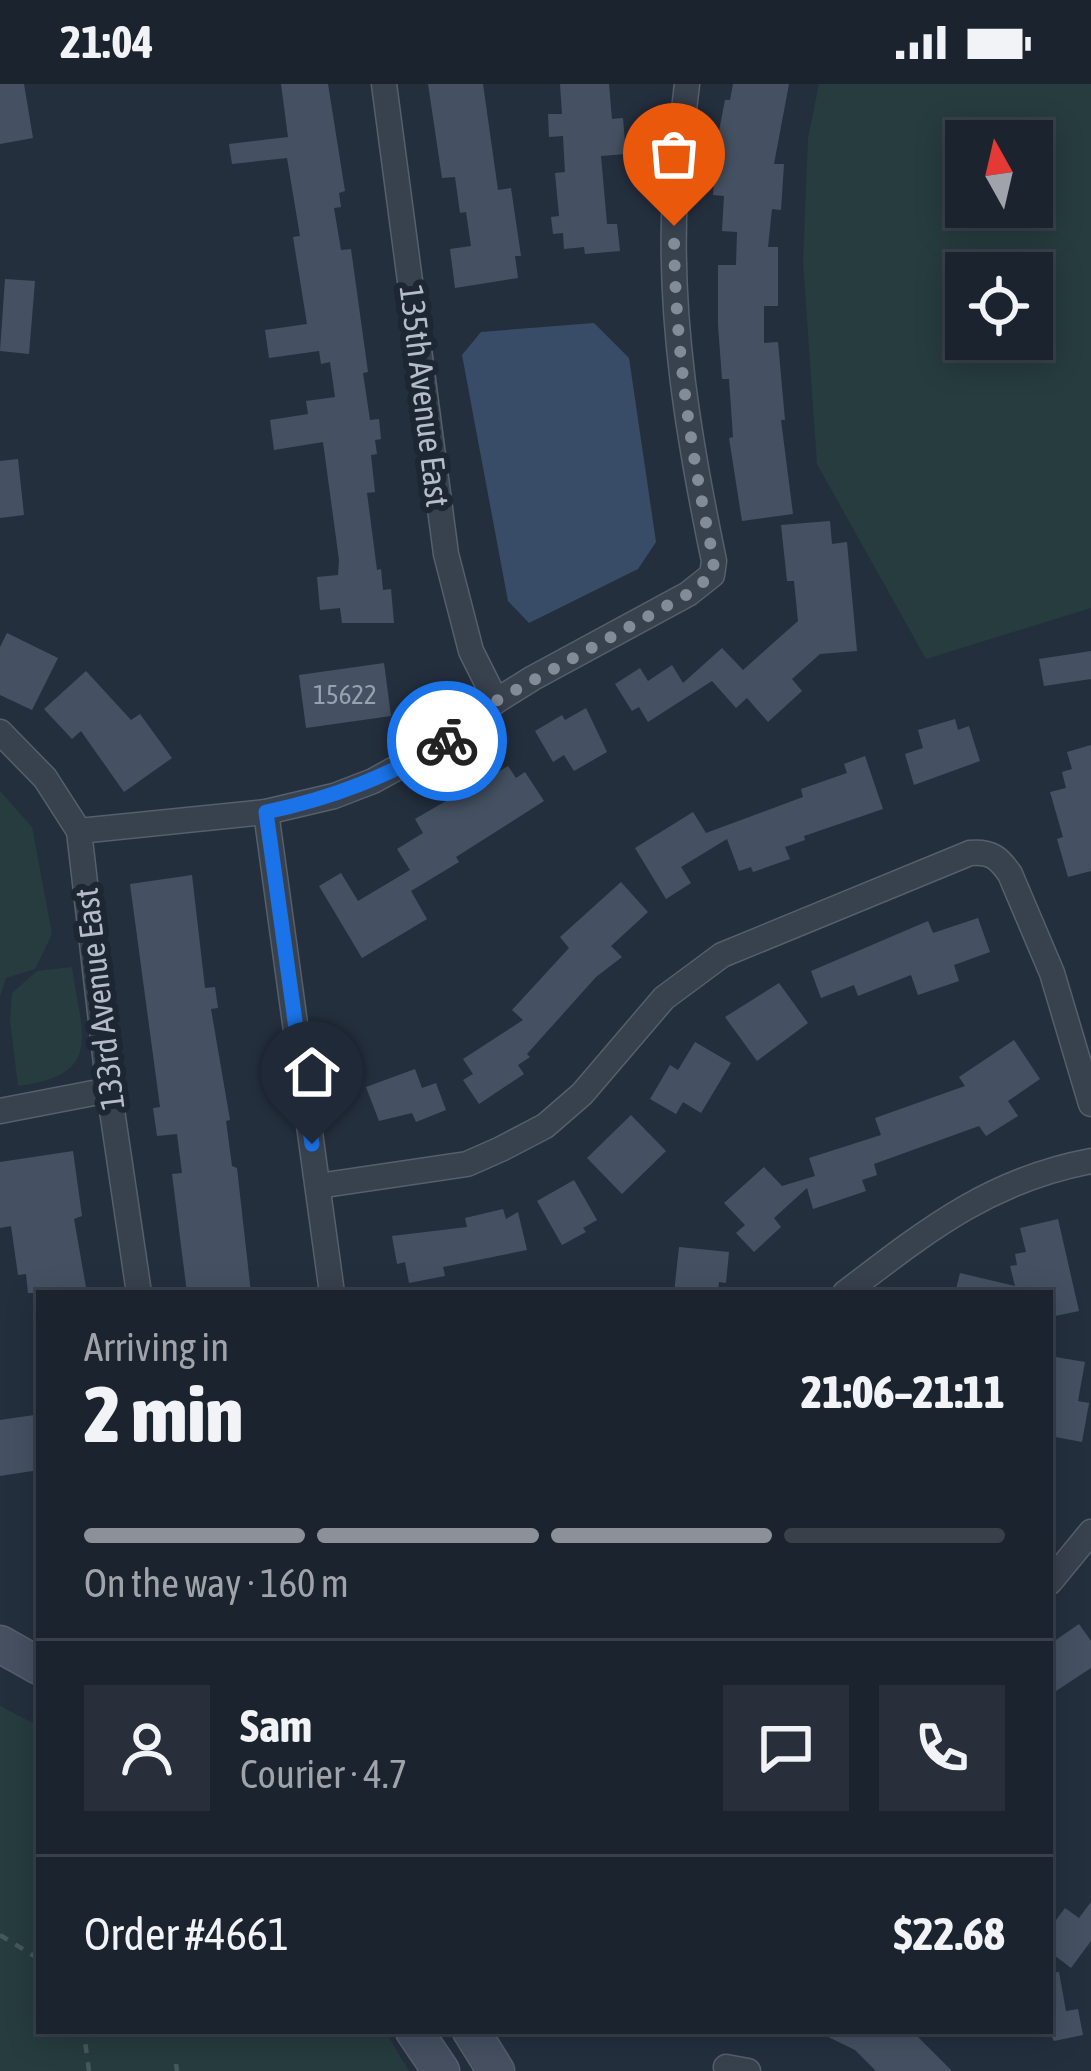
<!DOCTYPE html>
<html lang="en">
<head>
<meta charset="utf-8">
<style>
  :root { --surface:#1b232e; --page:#282f3a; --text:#f1f3f6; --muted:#a0a4aa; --line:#39404a; --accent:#8c9099 }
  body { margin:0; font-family:"Asap Condensed",sans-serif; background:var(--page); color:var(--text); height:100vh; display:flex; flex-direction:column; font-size:45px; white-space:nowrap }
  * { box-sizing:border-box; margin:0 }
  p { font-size:39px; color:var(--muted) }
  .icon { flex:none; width:66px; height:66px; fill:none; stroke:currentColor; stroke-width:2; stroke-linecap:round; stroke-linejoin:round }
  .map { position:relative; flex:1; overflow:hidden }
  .side { position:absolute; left:36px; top:1206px; width:1017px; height:744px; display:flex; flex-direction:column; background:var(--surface); border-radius:0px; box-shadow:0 6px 30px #0003,0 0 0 3px var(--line) }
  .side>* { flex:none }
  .needle { width:78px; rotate:352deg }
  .fabs { position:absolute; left:945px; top:36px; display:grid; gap:24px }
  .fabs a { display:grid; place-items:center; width:108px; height:108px; border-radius:0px; background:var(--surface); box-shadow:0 6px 30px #0003,0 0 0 3px var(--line); font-size:60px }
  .pin { position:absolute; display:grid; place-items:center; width:102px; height:102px; color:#fff; margin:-123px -51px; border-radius:50% 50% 50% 0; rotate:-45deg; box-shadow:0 0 12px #0007 }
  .pin .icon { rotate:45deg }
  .courier { position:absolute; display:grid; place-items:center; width:120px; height:120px; margin:-60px; border:9px solid #1a73e8; border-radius:50%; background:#fff; color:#222; box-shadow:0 3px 15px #0007 }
  .overview em { font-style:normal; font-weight:800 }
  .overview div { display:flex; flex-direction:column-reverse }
  .overview { display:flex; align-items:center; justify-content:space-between; height:204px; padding:0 48px }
  h1 { font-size:78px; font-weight:800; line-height:90px }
  .bar { display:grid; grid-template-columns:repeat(4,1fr); gap:18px 12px; align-content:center; height:144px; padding:0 48px }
  .bar i { height:15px; border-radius:9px; background:var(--line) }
  .bar .selected { background:var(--accent) }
  .bar p { grid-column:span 4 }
  .line { display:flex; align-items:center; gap:30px; padding:0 48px; border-top:3px solid var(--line) }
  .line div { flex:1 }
  .round { display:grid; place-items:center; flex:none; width:126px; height:126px; border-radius:0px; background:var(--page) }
  .status { display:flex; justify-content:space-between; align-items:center; height:84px; padding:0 60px; background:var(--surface); direction:ltr }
  .status svg { height:33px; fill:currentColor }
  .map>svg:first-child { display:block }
  .green { fill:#263c3f; fill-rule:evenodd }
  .water { fill:#394c67 }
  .building { fill:#455162 }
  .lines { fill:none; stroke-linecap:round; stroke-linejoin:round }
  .street-casing { stroke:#565f6c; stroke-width:27 }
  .secondary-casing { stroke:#565f6c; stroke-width:39 }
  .path { stroke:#44595c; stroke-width:4.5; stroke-dasharray:9 9; stroke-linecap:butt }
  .street { stroke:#38414e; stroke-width:24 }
  .secondary { stroke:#465061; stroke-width:36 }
  .done { stroke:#828b98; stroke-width:12; stroke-dasharray:0 21.6 }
  .route { stroke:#1a73e8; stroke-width:15 }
  .labels { text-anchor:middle; stroke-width:12; stroke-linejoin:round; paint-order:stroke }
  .number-label { font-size:27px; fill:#98a1af }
  .street-label { font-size:33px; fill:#b4bcc9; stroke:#1d2633 }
</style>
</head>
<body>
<div class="status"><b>21:04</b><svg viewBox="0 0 49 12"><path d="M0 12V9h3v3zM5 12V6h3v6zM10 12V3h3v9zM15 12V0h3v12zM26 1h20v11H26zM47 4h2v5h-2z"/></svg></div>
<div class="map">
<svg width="1091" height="1987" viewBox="0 0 1091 1987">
  <rect width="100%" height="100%" fill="#242f3e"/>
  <g class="green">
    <path d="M819,0H1091V524L926,575L817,380L803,178L808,54ZM1032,57V123H966V57ZM1032,189V255H966V189Z"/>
    <polygon points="0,707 32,743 52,850 35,885 6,894 0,913"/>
    <path d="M72,883C81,950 105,991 18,1002L10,936L12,909L37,887Z"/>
    <polygon points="0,1622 39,1642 39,1947 385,1947 409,1987 0,1987"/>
  </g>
  <polygon class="water" points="594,239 629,274 656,458 638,485 529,539 508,517 462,271 481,248"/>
  <g class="building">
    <polygon points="0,0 24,0 33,54 0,60"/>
    <polygon points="281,0 328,0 345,107 339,109 341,123 334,124 341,166 351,165 368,288 363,289 370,336 379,335 381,355 375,356 377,370 371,371 375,408 367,409 377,486 381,485 383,506 391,505 394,539 342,539 340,524 320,526 317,493 338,491 339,476 323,358 274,366 270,336 308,330 306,317 335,313 330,278 321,280 319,267 269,274 265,246 307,240 293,153 300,152 287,74 232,80 229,60 288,53"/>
    <polygon points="428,0 483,0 498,106 511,104 521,172 515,172 518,194 455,204 450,165 471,162 466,128 460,129 455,93 442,94"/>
    <polygon points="560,0 609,0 612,35 623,34 626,70 601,72 607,140 617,140 620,167 585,170 584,163 564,165 563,149 553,150 551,133 559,132 555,89 565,88 563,52 549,53 548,30 562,30"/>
    <polygon points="733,0 789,0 774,80 784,80 781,126 772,125 768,163 778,163 778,222 764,222 764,259 778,258 785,336 781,336 793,430 742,437 729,354 733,353 729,295 722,295 718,241 718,181 736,181 737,148 722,147 724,112 713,111 717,57 725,16 730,16"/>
    <polygon points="5,195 35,197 29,270 0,267"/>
    <polygon points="18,375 24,431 0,434 0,377"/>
    <polygon points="830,437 832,460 847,458 857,567 820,570 792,595 802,607 768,638 747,614 736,624 712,597 648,638 639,623 632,627 615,600 640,584 648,597 672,581 683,599 722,564 743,586 798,537 794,497 787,497 781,441"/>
    <polygon points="7,549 58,574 32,626 0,611 0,563"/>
    <polygon points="1091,567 1091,595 1044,602 1039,575"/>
    <polygon points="384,579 391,632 306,644 299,591"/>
    <polygon points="86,587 131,636 140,630 172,674 124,708 81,647 72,655 44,625"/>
    <polygon points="586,624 607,668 574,687 564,671 553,678 535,647 562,631 565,636"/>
    <polygon points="955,635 958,646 969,642 980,677 914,701 905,670 923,664 918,646"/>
    <polygon points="1091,661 1091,787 1068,793 1057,755 1063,753 1050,708 1066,704 1062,688 1072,685 1067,668"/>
    <polygon points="865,672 883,725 804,752 805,756 785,763 790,775 753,788 751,783 739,787 727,755 681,783 691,799 666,815 635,764 693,728 706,749 803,713 801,705 847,689 844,680"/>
    <polygon points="492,679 498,688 508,682 516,694 525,688 544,717 456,773 459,778 411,807 427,835 362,874 319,802 341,789 358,817 410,786 397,765 423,749 415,735 468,704 464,698"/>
    <polygon points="192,791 205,904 215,903 218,924 211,925 230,1036 226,1037 232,1082 237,1084 251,1209 187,1209 172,1090 182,1089 177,1050 157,1052 153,1024 160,1023 130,800"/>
    <polygon points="621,798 648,828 611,862 622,873 596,893 527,970 530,973 518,981 524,990 479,1020 463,996 473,990 463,975 523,936 512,926 569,864 560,853"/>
    <polygon points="978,834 990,868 954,881 959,897 918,911 911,891 858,912 854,901 821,914 811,887 928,837 933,849"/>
    <polygon points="779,899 808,939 757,977 725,933"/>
    <polygon points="1014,956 1040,995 1008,1017 1018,1032 986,1052 979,1042 874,1080 877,1091 862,1096 866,1107 813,1125 807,1104 774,1134 781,1143 754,1168 736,1149 745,1141 724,1119 764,1083 782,1102 815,1092 809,1074 881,1051 875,1034 965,1002 959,993"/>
    <polygon points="695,958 731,979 701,1029 683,1018 676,1030 650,1015 670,981 678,986"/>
    <polygon points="415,985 422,1004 436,999 446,1026 416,1038 412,1029 379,1037 366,1003"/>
    <polygon points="631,1031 666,1067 622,1110 587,1074"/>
    <polygon points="73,1067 82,1132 74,1135 87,1209 28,1209 26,1190 18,1191 11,1142 0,1144 0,1078"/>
    <polygon points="574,1096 597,1136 583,1144 586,1148 562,1161 537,1117"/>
    <polygon points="503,1125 506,1135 518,1128 527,1166 443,1183 445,1192 409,1199 405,1178 397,1180 392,1152 467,1143 465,1134"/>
    <polygon points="1058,1135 1079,1227 1050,1233 1050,1209 1027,1209 1026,1203 1015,1209 955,1209 960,1189 1015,1202 1010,1182 1017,1181 1015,1170 1026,1168 1020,1144"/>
    <polygon points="679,1163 729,1168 726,1199 719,1198 718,1209 674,1209"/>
    <polygon points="1050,1272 1085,1278 1078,1317 1089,1319 1082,1358 1050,1352"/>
    <polygon points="34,1331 39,1386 0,1392 0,1336"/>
    <polygon points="1079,1540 1091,1557 1091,1584 1050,1611 1050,1560"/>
    <polygon points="1091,1818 1091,1857 1071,1884 1050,1868 1050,1844 1065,1824 1079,1834"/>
    <polygon points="1059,1888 1066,1927 1078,1925 1083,1951 1054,1957 1050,1949 1050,1889"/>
    <polygon points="816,1947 912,1947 952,1987 876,1987 855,1966"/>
  </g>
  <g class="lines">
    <g class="street-casing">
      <g id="street">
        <polyline points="384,0 446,470 471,567 496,617"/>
        <polyline points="0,648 45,694 79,747 109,1006 139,1209"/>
        <polyline points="266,728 332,1209"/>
        <path d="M79,747L266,728L334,712L373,697L460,649L496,617L533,594L688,510L712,491L714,477C689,357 668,233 675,110C677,73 683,37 687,0"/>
        <polyline points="0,1027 109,1006"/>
        <path d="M318,1102L467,1080L501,1065L545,1042L582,1010L664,914L722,871L970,769C991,767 999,774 1010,790L1052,889L1091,1020"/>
        <path d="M845,1209C925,1148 989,1096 1091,1077"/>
        <polyline points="1050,1498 1091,1448"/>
        <polyline points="726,1983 748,1987"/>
      </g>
    </g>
    <g class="secondary-casing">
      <g id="secondary">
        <polyline points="0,1560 39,1582"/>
        <polyline points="414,1947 441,1987"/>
        <polyline points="471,1947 496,1987"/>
      </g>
    </g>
    <g class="path">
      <polyline points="0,1851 39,1875"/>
      <polyline points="176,1980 177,1987"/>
      <polyline points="89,1987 85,1957 91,1947"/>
    </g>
    <use href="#street" class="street"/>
    <use href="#secondary" class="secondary"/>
  </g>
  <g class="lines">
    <path class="done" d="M447,657L496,617L688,510L712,491L714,477C690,366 674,255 674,142"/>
    <path class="route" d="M312,1060L266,728C333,714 389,692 447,657"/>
  </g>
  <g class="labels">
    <g class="number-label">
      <text x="345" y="620">15622</text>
    </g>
    <g class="street-label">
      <text transform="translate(425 312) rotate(83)" y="12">135th Avenue East</text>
      <text transform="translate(99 915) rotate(-97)" y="12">133rd Avenue East</text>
    </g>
  </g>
</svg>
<div class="fabs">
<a><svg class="needle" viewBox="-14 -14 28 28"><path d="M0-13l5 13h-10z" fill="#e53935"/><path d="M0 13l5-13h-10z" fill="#a0a4aa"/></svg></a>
<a><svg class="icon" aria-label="locate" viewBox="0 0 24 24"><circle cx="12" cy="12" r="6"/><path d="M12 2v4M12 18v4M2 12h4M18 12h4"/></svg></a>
</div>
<div class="pin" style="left:674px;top:142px;background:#ea580c"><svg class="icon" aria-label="bag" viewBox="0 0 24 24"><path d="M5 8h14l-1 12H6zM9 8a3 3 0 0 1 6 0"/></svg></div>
<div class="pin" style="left:312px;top:1060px;background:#1f2937"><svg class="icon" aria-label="home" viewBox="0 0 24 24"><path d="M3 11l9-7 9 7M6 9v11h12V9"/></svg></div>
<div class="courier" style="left:447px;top:657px"><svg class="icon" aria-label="bike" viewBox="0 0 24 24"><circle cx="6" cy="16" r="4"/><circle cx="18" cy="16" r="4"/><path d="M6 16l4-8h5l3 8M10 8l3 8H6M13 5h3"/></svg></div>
<section class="side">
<div class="overview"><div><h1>2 min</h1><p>Arriving in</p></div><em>21:06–21:11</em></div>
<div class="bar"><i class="selected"></i><i class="selected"></i><i class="selected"></i><i></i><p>On the way · 160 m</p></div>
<div class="line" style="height:216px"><a class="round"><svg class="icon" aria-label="person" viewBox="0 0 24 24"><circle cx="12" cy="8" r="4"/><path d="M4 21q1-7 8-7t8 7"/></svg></a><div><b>Sam</b><p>Courier · 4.7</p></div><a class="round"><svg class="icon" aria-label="chat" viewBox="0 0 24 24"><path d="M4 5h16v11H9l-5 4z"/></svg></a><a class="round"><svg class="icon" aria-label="phone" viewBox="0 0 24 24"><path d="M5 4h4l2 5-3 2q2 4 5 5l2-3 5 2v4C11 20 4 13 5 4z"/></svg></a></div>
<div class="line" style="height:156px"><div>Order #4661</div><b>$22.68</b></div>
</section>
</div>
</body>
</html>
